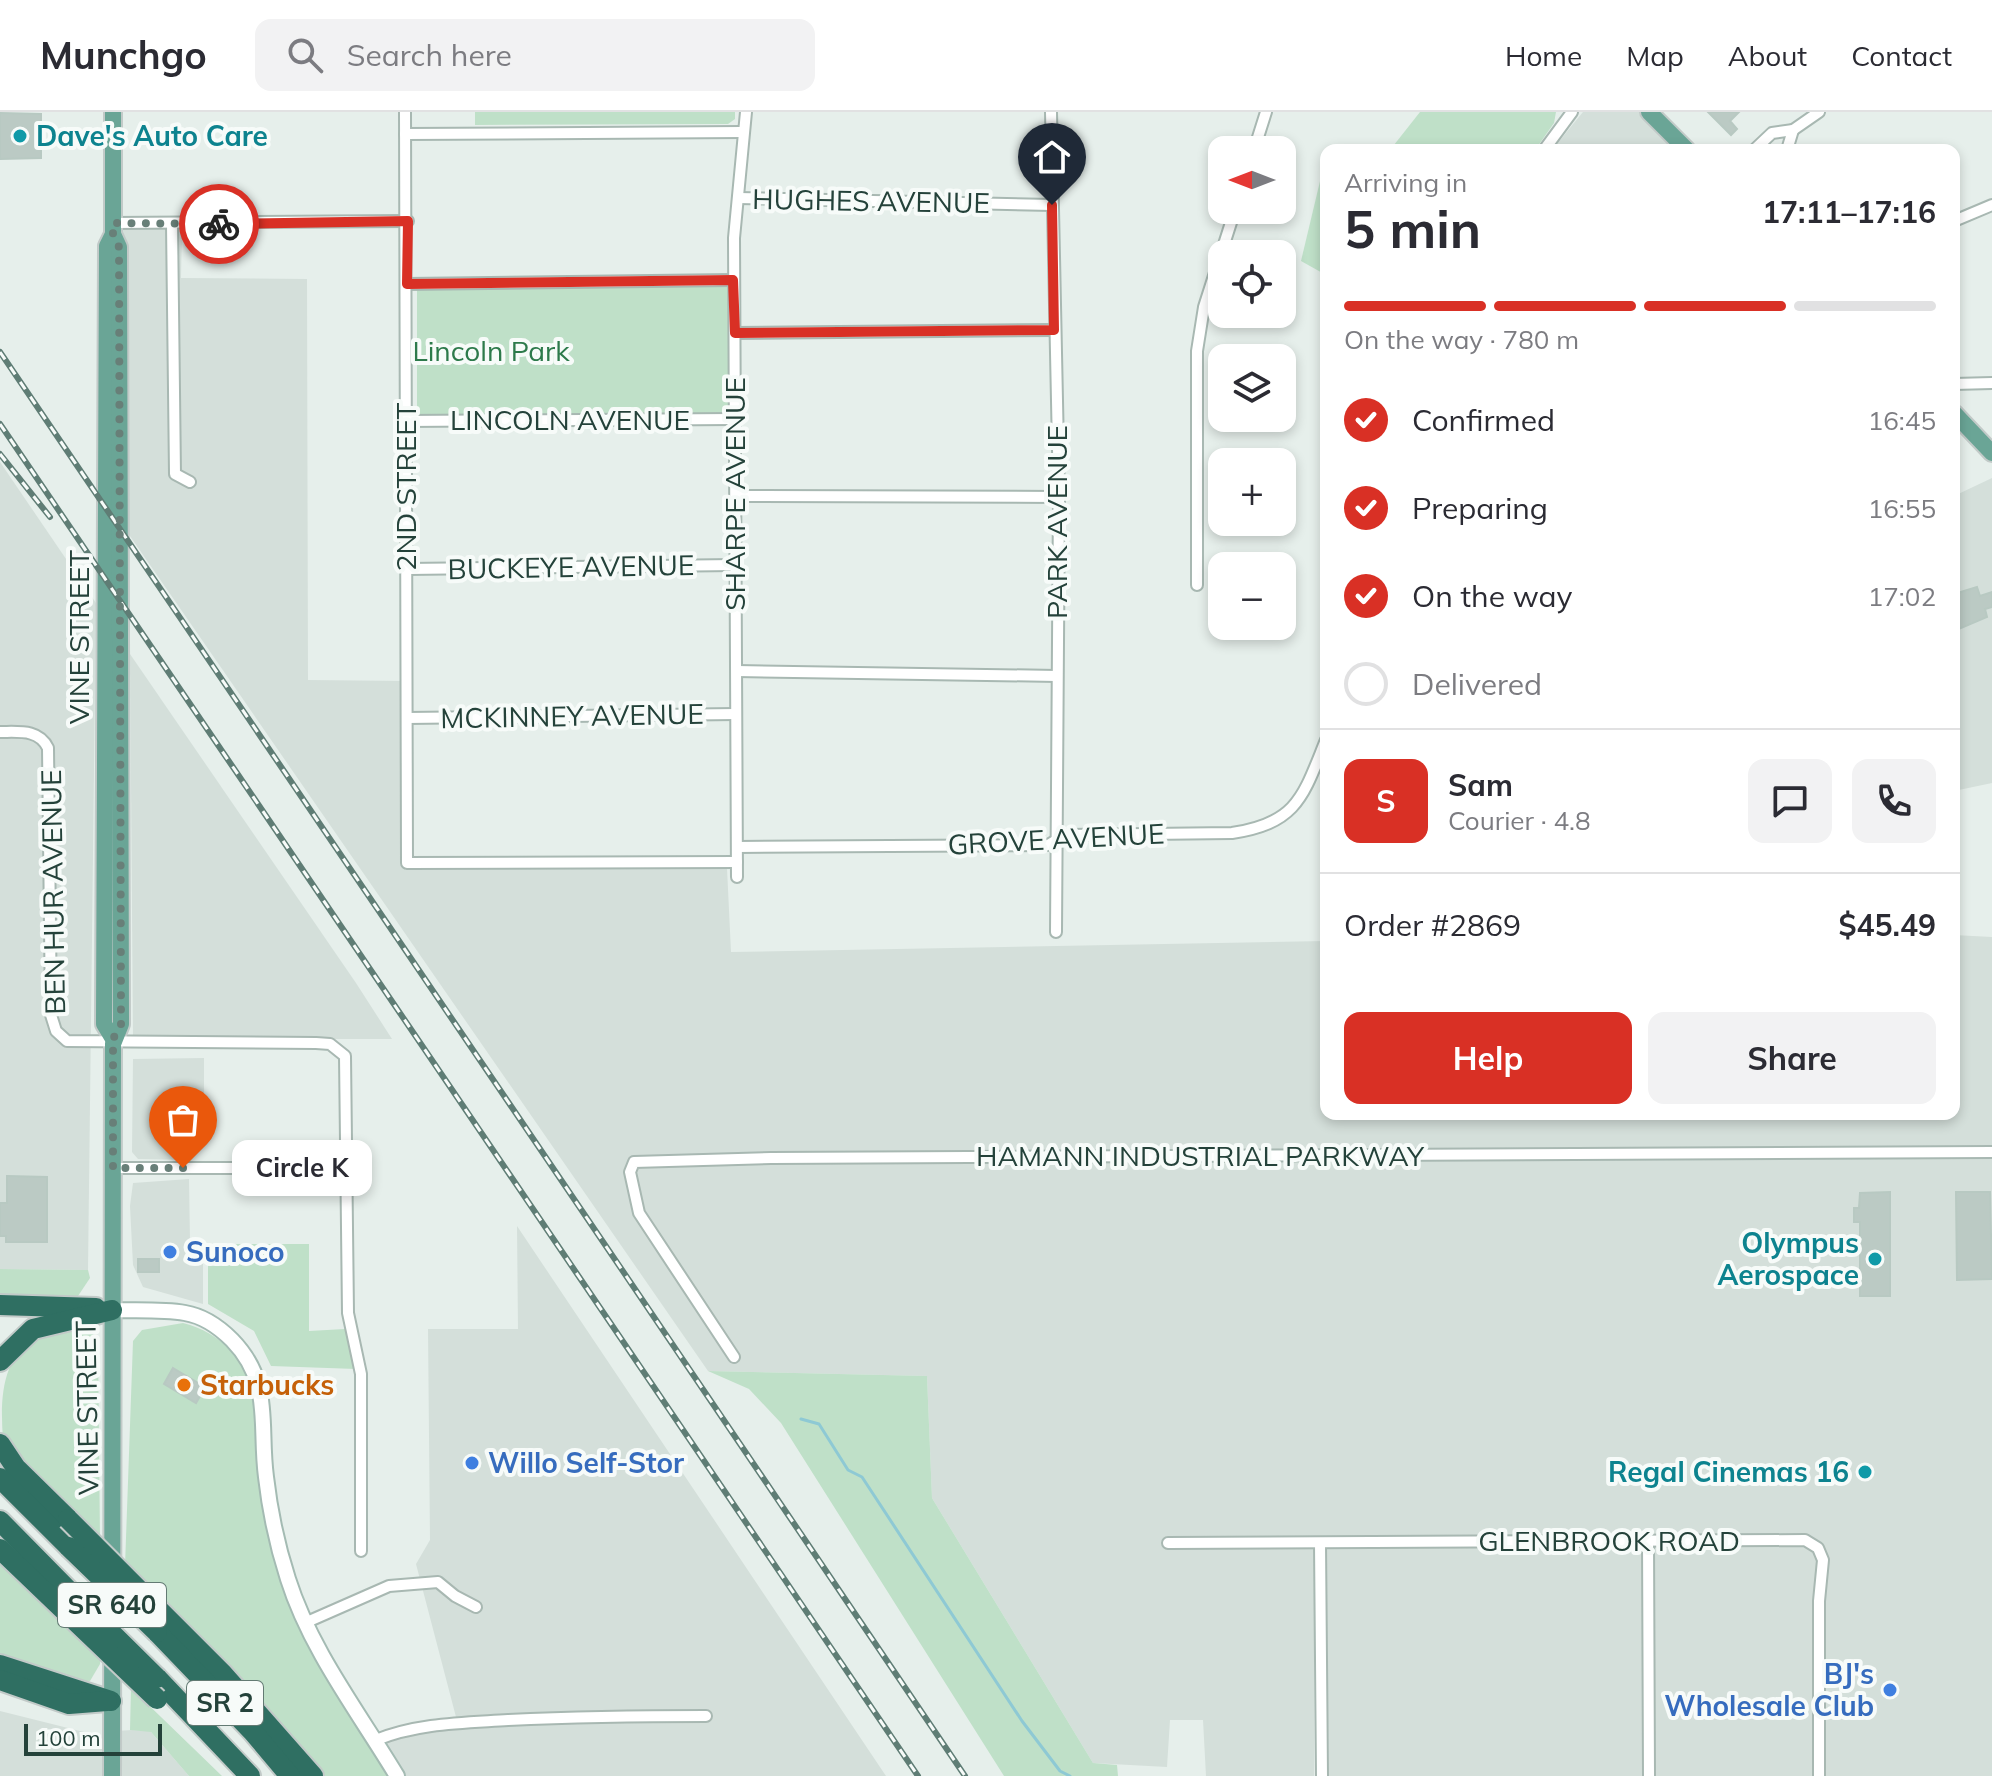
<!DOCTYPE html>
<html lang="en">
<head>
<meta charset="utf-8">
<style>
  :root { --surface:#fff; --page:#f2f2f3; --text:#2b2b33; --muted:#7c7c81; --line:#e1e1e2; --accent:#d93025 }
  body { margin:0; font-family:Mulish,sans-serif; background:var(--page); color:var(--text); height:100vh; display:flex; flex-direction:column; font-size:30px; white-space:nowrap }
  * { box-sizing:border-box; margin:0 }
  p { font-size:26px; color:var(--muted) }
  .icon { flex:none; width:44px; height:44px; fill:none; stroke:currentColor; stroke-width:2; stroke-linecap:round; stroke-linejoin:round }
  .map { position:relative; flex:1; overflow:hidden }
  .sheet { position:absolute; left:1320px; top:32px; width:640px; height:976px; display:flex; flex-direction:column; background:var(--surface); border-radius:16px; box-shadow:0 4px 12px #0003 }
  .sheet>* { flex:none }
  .needle { width:52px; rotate:270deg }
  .controls { position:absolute; left:1208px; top:24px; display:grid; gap:16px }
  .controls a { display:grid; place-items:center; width:88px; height:88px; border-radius:16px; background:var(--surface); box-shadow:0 4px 12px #0003; font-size:40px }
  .scale { position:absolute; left:24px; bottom:20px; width:138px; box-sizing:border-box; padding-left:8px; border:4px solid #24423a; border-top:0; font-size:22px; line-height:28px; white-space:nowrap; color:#24423a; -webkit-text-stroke:6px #f7fbf9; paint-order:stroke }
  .pin { position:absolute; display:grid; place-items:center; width:68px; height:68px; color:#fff; margin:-82px -34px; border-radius:50% 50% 50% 0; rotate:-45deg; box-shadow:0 0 8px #0007 }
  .pin .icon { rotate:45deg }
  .courier { position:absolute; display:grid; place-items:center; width:80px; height:80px; margin:-40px; border:6px solid #d93025; border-radius:50%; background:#fff; color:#222; box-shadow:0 2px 10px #0007 }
  .bubble { position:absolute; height:56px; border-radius:16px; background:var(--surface); box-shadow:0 4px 12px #0003; font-size:26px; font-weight:700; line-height:56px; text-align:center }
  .summary em { font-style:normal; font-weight:700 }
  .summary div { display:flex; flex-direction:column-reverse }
  .summary { display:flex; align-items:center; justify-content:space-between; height:136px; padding:0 24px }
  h1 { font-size:52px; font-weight:700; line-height:60px }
  .bar { display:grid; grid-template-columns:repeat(4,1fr); gap:12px 8px; align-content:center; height:96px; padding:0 24px }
  .bar i { height:10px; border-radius:6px; background:var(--line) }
  .bar .current { background:var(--accent) }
  .bar p { grid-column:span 4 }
  .line { display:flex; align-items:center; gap:20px; padding:0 24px; border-top:2px solid var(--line) }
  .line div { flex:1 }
  .round { display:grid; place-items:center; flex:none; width:84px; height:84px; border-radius:16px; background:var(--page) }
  ol { padding:0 24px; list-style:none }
  li { display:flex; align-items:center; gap:24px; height:88px }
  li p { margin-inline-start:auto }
  li .icon { padding:8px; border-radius:50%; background:var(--accent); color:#fff; stroke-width:4 }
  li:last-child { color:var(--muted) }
  li i { width:44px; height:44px; border:4px solid var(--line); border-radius:50% }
  .cta { display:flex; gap:16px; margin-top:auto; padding:16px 24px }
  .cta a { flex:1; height:92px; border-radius:16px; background:var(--accent); color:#fff; font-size:32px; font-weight:700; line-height:92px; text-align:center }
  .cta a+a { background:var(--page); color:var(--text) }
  header { display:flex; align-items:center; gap:48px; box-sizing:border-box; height:112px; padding:0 40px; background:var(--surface); border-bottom:2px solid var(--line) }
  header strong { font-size:38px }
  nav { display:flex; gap:44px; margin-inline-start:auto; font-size:28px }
  .search { width:560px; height:72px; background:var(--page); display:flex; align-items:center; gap:20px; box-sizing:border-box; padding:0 28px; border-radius:16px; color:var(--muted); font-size:30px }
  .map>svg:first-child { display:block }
  .built { fill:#d4dfda }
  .green { fill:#bfe0c8 }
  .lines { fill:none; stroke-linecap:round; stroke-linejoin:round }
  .stream { stroke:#8ec9d4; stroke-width:3 }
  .building { fill:#bbcac4; stroke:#b8c9c2; stroke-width:2 }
  .street-casing { stroke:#a8b8b2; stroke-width:14 }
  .secondary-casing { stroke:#a4bbb3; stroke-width:18 }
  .primary-casing { stroke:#c2cac8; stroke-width:20 }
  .highway-casing { stroke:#c2cac8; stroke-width:24 }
  .street { stroke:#fff; stroke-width:10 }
  .secondary { stroke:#fff; stroke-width:14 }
  .primary { stroke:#6aa596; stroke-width:16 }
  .highway { stroke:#2f6f62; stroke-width:20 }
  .rail-casing { stroke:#5f7d75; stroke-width:6 }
  .rail { stroke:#f7fbf9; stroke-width:3; stroke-dasharray:9; stroke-linecap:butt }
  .highway-bridge-casing { stroke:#c2cac8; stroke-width:24; stroke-linecap:butt }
  .highway-bridge { stroke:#2f6f62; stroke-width:20 }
  .done { stroke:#687f78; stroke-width:8; stroke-dasharray:0 14.4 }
  .route { stroke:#d93025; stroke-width:10 }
  .culture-dot { fill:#0f9aa8; stroke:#f7fbf9; stroke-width:3 }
  .shop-dot { fill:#3f7fe0; stroke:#f7fbf9; stroke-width:3 }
  .food-dot { fill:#e8710a; stroke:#f7fbf9; stroke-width:3 }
  .labels { text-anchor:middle; stroke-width:8; stroke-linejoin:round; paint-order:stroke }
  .shield { fill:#f7fbf9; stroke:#637a73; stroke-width:2 }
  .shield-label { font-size:26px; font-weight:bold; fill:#24423a }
  .culture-label { font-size:28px; font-weight:bold; fill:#0d838f; stroke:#f7fbf9; text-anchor:end }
  .street-label { font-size:28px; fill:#24423a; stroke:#f7fbf9 }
  .park-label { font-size:28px; fill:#2d7a4b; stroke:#f7fbf9 }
  .shop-label { font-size:28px; font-weight:bold; fill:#366cbe; stroke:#f7fbf9; text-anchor:start }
  .food-label { font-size:28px; font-weight:bold; fill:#c56008; stroke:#f7fbf9; text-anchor:start }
</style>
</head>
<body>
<header>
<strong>Munchgo</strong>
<div class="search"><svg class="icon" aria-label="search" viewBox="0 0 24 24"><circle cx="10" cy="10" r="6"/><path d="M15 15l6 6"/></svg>Search here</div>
<nav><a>Home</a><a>Map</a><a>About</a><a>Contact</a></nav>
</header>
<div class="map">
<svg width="1992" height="1664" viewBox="0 0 1992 1664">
  <rect width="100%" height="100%" fill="#e6efeb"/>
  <g class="built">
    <polygon points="1583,0 1641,0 1678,38 1552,38"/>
    <polygon points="121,114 182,114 181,166 307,167 308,568 406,569 405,758 727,756 731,840 1326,829 1326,1002 1954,1002 1954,823 1992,825 1992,1664 1329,1664 1326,1492 1314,1491 1314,1664 1206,1664 1203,1608 1170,1608 1167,1655 1093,1651 932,1386 927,1264 708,1259 123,414"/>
    <polygon points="0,350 96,491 88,1158 0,1157"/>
    <polygon points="1992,366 1992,671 1954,679 1954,384"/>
    <polygon points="130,542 356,871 392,927 133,927"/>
    <polygon points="204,946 204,1026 190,1026 190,1048 138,1047 132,1040 133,947"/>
    <polygon points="189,1067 190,1130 203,1131 203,1192 143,1175 133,1153 130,1094 133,1071"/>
    <polygon points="517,1114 886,1664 402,1664 381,1630 404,1621 518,1611 519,1601 456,1605 416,1452 430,1428 428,1217 518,1217"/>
    <polygon points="0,1599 108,1626 108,1664 0,1664"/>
    <polygon points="132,1618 150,1619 189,1664 116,1664 116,1619"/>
  </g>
  <g class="green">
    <polygon points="475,0 735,0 735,7 728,12 475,13"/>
    <polygon points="1420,0 1556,0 1554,11 1535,38 1390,38"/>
    <polygon points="1326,44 1326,163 1301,149"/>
    <polygon points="728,174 729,302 417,302 417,177"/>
    <polygon points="208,1132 309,1132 309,1219 345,1217 356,1257 271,1254 254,1219 208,1192"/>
    <polygon points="0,1157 88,1158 90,1166 78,1184 0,1184"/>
    <path d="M183,1211C222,1221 244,1247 256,1283L275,1448L389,1664H324L125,1454L133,1229L142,1218Z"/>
    <path d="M82,1216L94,1223L98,1231L100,1429L56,1388L3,1327C0,1288 1,1243 39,1224C51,1218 70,1218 82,1216Z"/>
    <polygon points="708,1259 927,1264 932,1386 1093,1651 1117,1653 1118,1664 1004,1664 781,1311 749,1277"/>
    <polygon points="0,1445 101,1542 100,1552 90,1569 83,1572 0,1546"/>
    <polygon points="131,1576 222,1664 189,1664 151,1620 130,1618"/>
  </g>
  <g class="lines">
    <polyline class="stream" points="801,1307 819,1312 848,1358 862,1365 1022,1609 1060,1659 1070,1664"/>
  </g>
  <g class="building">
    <polygon points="1708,0 1739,0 1730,9 1737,17 1731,23"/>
    <polygon points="0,1 41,2 41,46 0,47"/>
    <polygon points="1977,475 1980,484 1992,480 1992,495 1985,497 1987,505 1954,519 1954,482"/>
    <rect x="161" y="989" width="19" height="32"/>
    <polygon points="7,1064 47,1065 47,1130 6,1130 6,1124 0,1124 0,1091 7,1091"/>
    <polygon points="1890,1080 1890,1184 1860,1184 1860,1110 1854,1110 1854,1096 1859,1096 1860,1081"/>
    <polygon points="1956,1080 1990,1080 1992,1167 1957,1168"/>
    <rect x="138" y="1147" width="21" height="13"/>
    <polygon points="173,1256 205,1275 196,1291 164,1272"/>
  </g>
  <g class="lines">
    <g class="street-casing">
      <g id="street">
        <polyline points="405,0 407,751 737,750"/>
        <polyline points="1051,0 1059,385 1056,820"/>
        <polyline points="405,22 743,20"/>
        <polyline points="1254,38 1266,0"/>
        <polyline points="1544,38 1572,0"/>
        <polyline points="1754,38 1772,21 1793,18 1819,0"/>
        <polyline points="1787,38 1793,18"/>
        <polyline points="738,86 1052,93"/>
        <polyline points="1954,109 1992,93"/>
        <polyline points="113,111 408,109"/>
        <polyline points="172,112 175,362 190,370"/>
        <polyline points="407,172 733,168"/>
        <polyline points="735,221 1054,218"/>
        <polyline points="1954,272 1992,271"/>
        <polyline points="406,309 734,307"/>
        <polyline points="736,384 1059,385"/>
        <polyline points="407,457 735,453"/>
        <polyline points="1197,473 1197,239 1204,195 1235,98"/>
        <polyline points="737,559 1057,564"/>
        <polyline points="407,606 736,602"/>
        <path d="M0,620C19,620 39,617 48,636L51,903L56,919L67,929L316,931L330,932L345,944L348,1201L361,1262V1439"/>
        <path d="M737,735L1048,733L1065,723L1232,721C1298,711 1303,684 1326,628"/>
        <polyline points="737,765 734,126 746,0"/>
        <polyline points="113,1056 348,1056"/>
        <polyline points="734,1245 639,1101 630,1060 634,1050 771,1046 1992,1040"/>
        <polyline points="1648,1428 1649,1664"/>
        <polyline points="1168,1431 1805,1428 1818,1436 1823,1448 1819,1489 1819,1664"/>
        <polyline points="1320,1431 1322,1664"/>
        <polyline points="307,1510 389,1474 438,1470 455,1484 476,1495"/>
        <path d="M376,1628C418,1611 463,1611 508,1608C574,1605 640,1604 706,1604"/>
      </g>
    </g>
    <g class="secondary-casing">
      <path id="secondary" d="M112,1198C135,1199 162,1197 185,1201C203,1204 219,1215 232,1228C273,1270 259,1313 266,1365C270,1400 277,1433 288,1467C310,1537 359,1601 397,1664"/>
    </g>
    <g class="primary-casing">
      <g id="primary">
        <polyline points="1649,0 1687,38"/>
        <polyline points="113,122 107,134 104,912 113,927"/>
        <polyline points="1954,301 1992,341"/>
        <polyline points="112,1664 113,932 121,912 119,135 113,122 113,0"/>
      </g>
    </g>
    <g class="highway-casing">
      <g id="highway">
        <polyline points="0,1193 96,1196"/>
        <polyline points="0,1249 33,1217 112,1198"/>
        <polyline points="0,1332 16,1356 68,1407"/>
        <polyline points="0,1366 69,1435"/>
        <polyline points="0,1409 69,1479"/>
        <polyline points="0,1437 70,1504"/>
        <polyline points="157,1496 223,1562 313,1664"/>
        <polyline points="157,1520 253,1620 290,1664"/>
        <polyline points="0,1553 111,1589"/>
        <polyline points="157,1566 250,1664"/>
        <polyline points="0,1568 69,1592 107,1589"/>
      </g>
    </g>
    <use href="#street" class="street"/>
    <use href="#secondary" class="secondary"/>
    <use href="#primary" class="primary"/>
    <use href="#highway" class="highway"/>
    <g class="rail-casing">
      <g id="rail">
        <polyline points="0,240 965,1664"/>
        <polyline points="0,312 918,1664"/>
        <polyline points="0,342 50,405"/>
      </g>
    </g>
    <use href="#rail" class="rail"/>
    <g class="highway-bridge-casing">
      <g id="highway-bridge">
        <polyline points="68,1407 157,1496"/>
        <polyline points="69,1435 157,1520"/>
        <polyline points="69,1479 157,1566"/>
        <polyline points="70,1504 157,1587"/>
      </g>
    </g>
    <use href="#highway-bridge" class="highway-bridge"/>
  </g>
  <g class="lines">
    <polyline class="done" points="183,1056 113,1056 113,927 121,912 119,135 113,122 113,111 219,112"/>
    <polyline class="route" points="219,112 408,109 407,172 733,168 735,221 1054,218 1052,93"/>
  </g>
  <g class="culture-dot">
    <circle cx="20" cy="24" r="8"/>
    <circle cx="1875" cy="1147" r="8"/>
    <circle cx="1865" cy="1360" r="8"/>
  </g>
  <g class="shop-dot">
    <circle cx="170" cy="1140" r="8"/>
    <circle cx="472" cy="1351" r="8"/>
    <circle cx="1890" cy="1578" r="8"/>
  </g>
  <circle class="food-dot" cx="184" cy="1273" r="8"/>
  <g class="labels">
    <g class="shield">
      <rect x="58" y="1471" width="108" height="44" rx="6"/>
      <rect x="187" y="1569" width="76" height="44" rx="6"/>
    </g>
    <g class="shield-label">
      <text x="112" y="1502">SR 640</text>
      <text x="225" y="1600">SR 2</text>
    </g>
    <g class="culture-label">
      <text x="36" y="34" text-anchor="start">Dave's Auto Care</text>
      <text x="1859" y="1141">Olympus<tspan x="1859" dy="32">Aerospace</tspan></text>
      <text x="1849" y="1370">Regal Cinemas 16</text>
    </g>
    <g class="street-label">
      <text transform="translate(871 89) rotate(1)" y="10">HUGHES AVENUE</text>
      <text x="570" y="318">LINCOLN AVENUE</text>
      <text transform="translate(406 375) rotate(-90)" y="10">2ND STREET</text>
      <text transform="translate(735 382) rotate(-90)" y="10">SHARPE AVENUE</text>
      <text transform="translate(1057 410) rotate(-90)" y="10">PARK AVENUE</text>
      <text transform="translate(571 455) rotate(-1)" y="10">BUCKEYE AVENUE</text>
      <text transform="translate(79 525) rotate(-90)" y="10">VINE STREET</text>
      <text transform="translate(572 604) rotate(-1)" y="10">MCKINNEY AVENUE</text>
      <text transform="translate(1056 727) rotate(-3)" y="10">GROVE AVENUE</text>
      <text transform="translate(53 780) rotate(-91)" y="10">BEN HUR AVENUE</text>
      <text x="1200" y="1054">HAMANN INDUSTRIAL PARKWAY</text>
      <text transform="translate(87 1296) rotate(-91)" y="10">VINE STREET</text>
      <text x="1609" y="1439">GLENBROOK ROAD</text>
    </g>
    <g class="park-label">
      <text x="491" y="249">Lincoln Park</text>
    </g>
    <g class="shop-label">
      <text x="186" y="1150">Sunoco</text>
      <text x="488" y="1361">Willo Self-Stor</text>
      <text x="1874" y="1572" text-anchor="end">BJ's<tspan x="1874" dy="32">Wholesale Club</tspan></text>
    </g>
    <g class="food-label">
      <text x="200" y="1283">Starbucks</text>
    </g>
  </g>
</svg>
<div class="controls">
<a><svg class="needle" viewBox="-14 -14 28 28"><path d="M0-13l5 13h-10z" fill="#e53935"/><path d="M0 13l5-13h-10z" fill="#7c7c81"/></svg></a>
<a><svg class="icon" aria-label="locate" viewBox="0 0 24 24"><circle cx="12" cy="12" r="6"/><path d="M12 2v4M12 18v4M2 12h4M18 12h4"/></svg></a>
<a><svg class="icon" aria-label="layers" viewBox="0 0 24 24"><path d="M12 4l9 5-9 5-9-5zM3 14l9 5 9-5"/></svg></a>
<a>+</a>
<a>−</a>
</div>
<div class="scale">100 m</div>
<div class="pin" style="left:183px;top:1056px;background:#ea580c"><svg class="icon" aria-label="bag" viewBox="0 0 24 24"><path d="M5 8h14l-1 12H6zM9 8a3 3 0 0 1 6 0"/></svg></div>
<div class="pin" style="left:1052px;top:93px;background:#1f2937"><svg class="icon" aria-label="home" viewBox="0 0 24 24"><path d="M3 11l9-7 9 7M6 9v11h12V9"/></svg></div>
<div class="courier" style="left:219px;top:112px"><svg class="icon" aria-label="bike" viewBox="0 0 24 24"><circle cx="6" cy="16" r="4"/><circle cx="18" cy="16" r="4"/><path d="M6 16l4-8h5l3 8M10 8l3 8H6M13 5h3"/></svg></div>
<div class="bubble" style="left:232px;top:1028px;width:140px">Circle K</div>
<section class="sheet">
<div class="summary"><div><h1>5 min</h1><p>Arriving in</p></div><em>17:11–17:16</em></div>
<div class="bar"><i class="current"></i><i class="current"></i><i class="current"></i><i></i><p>On the way · 780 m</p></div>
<ol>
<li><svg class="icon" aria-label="check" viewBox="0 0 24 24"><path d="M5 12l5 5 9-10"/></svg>Confirmed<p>16:45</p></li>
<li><svg class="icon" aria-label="check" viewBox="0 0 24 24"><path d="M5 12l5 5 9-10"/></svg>Preparing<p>16:55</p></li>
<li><svg class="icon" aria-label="check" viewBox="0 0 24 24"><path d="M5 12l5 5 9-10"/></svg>On the way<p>17:02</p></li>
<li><i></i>Delivered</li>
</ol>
<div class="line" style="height:144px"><b class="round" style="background:var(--accent);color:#fff">S</b><div><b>Sam</b><p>Courier · 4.8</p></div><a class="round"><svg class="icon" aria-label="chat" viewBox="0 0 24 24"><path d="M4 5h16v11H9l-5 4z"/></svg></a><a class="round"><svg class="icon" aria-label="phone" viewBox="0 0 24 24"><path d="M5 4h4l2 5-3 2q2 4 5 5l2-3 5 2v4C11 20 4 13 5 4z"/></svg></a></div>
<div class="line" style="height:104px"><div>Order #2869</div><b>$45.49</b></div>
<div class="cta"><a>Help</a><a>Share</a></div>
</section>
</div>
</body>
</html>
